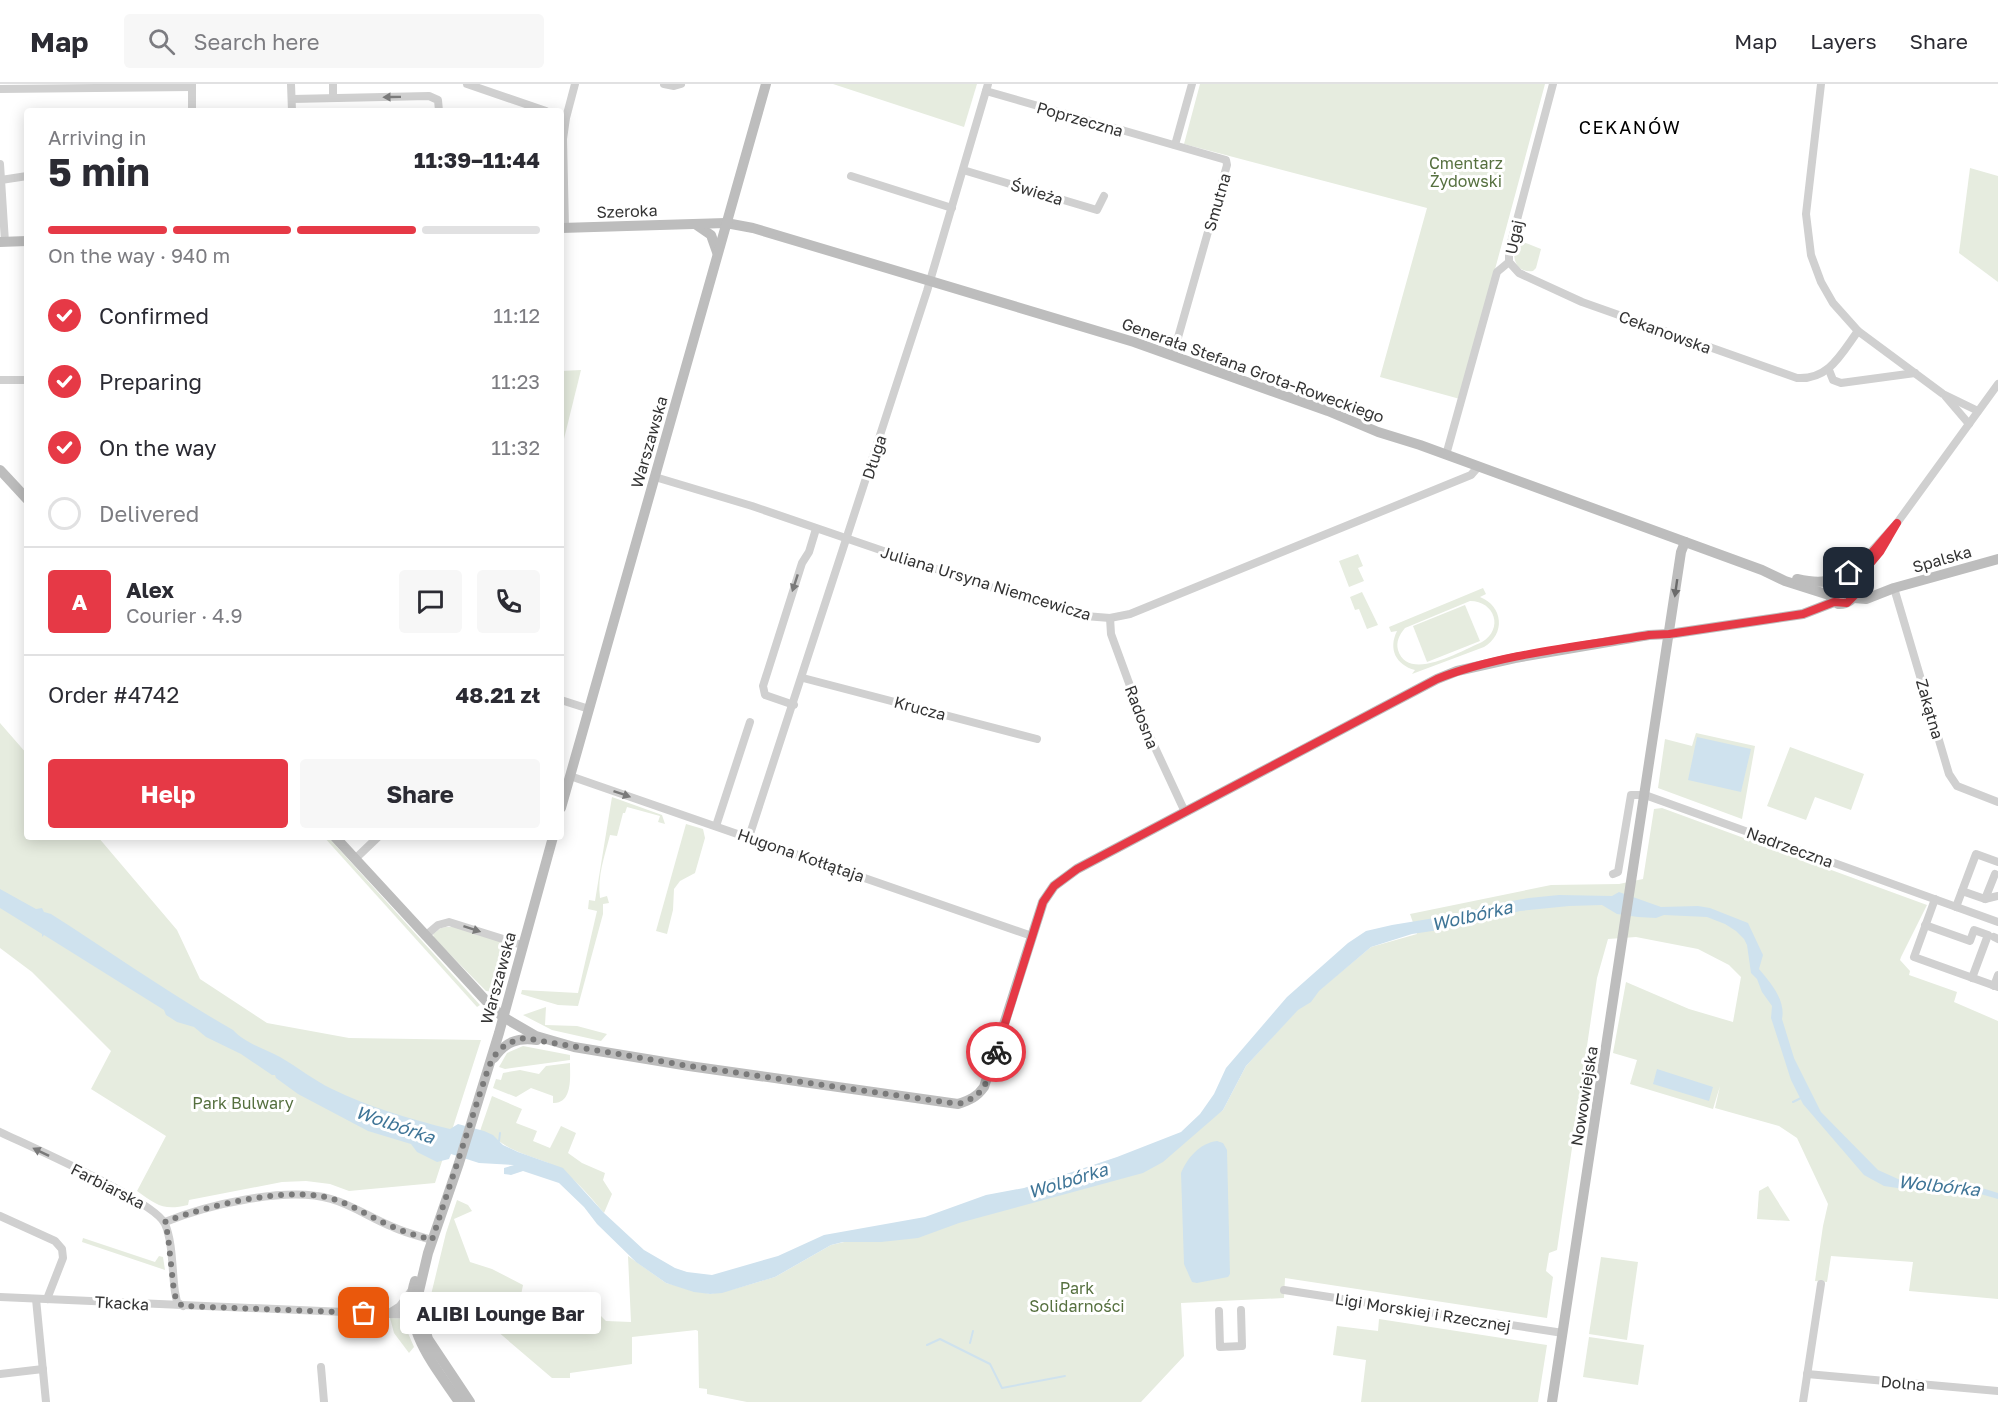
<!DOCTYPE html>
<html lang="en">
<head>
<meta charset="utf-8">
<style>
  :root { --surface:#fff; --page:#f7f7f7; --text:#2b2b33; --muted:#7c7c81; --line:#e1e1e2; --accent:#e63946 }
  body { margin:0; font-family:"Golos Text",sans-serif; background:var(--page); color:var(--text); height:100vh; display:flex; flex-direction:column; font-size:22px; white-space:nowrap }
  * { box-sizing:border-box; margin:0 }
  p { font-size:20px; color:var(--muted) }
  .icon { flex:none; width:33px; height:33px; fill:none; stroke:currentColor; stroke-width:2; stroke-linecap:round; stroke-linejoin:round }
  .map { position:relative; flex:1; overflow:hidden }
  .sheet { position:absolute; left:24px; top:24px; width:540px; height:732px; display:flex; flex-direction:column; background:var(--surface); border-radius:6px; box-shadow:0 3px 15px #0003 }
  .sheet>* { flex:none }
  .pin { position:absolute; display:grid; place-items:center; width:51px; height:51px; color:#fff; margin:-26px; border-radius:12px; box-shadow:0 3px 9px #0006 }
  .courier { position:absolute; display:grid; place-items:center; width:60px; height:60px; margin:-30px; border:4px solid #e63946; border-radius:50%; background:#fff; color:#222; box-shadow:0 2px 8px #0007 }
  .bubble { position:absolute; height:42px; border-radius:6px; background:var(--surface); box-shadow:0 3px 15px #0003; font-size:20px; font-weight:700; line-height:42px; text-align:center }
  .summary em { font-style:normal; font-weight:700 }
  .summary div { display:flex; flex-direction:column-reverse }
  .summary { display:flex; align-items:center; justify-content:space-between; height:102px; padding:0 24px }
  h1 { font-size:39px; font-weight:700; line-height:45px }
  .bar { display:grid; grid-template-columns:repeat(4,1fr); gap:9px 6px; align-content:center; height:72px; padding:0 24px }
  .bar i { height:8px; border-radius:4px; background:var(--line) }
  .bar .active { background:var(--accent) }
  .bar p { grid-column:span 4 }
  .line { display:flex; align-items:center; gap:15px; padding:0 24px; border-top:2px solid var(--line) }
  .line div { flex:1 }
  .round { display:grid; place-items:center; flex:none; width:63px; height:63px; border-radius:6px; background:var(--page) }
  ol { padding:0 24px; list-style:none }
  li { display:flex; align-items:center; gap:18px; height:66px }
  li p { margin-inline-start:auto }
  li .icon { padding:6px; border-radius:50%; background:var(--accent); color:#fff; stroke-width:4 }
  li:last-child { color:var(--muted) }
  li i { width:33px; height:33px; border:3px solid var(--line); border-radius:50% }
  .cta { display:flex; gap:12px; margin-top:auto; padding:12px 24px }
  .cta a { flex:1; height:69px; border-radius:6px; background:var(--accent); color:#fff; font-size:24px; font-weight:700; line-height:69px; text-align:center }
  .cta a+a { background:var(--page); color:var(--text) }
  header { display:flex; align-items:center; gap:36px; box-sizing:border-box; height:84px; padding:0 30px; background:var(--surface); border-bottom:2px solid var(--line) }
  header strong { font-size:28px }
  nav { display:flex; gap:33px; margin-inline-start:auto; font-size:21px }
  .search { width:420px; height:54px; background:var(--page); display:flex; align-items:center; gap:15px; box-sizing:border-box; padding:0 21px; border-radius:6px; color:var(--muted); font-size:22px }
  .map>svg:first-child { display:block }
  .green { fill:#e6ecdf; fill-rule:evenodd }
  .water { fill:#cfe2ee }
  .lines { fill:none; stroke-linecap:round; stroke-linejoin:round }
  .stream { stroke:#cfe2ee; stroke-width:2 }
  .street { stroke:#d0d0d0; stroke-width:8 }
  .secondary { stroke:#bdbdbd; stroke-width:10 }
  .oneway { fill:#7a7a7a }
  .oneway2 { fill:#6a6a6a }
  .done { stroke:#7a7a7a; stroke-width:6; stroke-dasharray:0 10.8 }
  .route { stroke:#e63946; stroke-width:8 }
  .labels { text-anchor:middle; stroke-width:6; stroke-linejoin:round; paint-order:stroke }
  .street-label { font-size:16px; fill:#333; stroke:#fff }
  .park-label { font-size:16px; fill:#56703f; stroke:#fff }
  .neighbourhood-label { font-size:18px; letter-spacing:1.5px; fill:#000; stroke:#fff }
  .water-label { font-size:18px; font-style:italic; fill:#3f7597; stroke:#fff }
</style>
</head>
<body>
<header>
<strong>Map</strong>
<div class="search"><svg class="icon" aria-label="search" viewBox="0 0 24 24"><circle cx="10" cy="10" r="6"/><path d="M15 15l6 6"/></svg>Search here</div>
<nav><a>Map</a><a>Layers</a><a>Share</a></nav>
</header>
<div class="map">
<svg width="1998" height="1318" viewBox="0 0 1998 1318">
  <rect width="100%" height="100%" fill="#fff"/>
  <g class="green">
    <polygon points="833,0 977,0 964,43"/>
    <polygon points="1200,0 1545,0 1460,315 1380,293 1427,124 1184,60"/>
    <polygon points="1970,84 1998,92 1998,198 1959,169"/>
    <path d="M1521,157L1541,165L1536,184L1533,187C1516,189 1512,175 1515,161Z"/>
    <polygon points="581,286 561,367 561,287"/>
    <polygon points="1358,470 1363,482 1358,484 1364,497 1349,503 1339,477"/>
    <path d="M1483,504L1486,510L1480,513C1503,522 1506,550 1484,563L1412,590L1415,586C1396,581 1388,565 1397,547L1391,548L1389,543ZM1470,517C1495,517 1504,545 1482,558C1463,566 1408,599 1398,566C1396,558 1399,551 1405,544Z"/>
    <polygon points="1362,508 1378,541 1367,545 1359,525 1355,526 1350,513"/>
    <polygon points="1465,521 1480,557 1427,578 1413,542"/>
    <path d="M0,639L27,670V753H98L177,846L200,895L267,939L349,954L481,956L435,1099L349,1107L330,1100L306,1097L282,1098L189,1116L188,1121C163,1127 157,1121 137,1107L166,1052L91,1005L111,967L32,888L0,864Z"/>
    <polygon points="1696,649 1755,662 1742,735 1658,704 1665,655 1692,662"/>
    <polygon points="1790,663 1864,690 1851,726 1815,713 1806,736 1767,722"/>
    <path d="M612,713L662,731L665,740L658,738L660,732L627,723L625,729H623L617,752L610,751C605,771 597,792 600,814L607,812L609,819L603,820V830L578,922L558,921L521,910L522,906L578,909L597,827L588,825L589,816L595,817Z"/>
    <polygon points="1662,724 1927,821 1901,873 1900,876 1910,887 1909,891 1957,908 1954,918 1998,937 1998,1215 1909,1207 1913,1178 1831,1172 1827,1198 1815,1197 1823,1142 1828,1120 1797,1054 1779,1042 1715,1024 1720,1002 1713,1025 1630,1000 1637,976 1613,969 1626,898 1689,925 1733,938 1741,893 1729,881 1698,865 1636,853 1608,855 1597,894 1557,1166 1549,1169 1546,1187 1553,1193 1547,1234 1285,1194 1284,1214 1181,1219 1184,1272 1141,1318 747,1318 707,1310 707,1305 699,1304 698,1247 696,1246 632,1253 632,1280 570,1289 570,1294 552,1294 483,1235 450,1213 438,1221 430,1215 446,1149 457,1116 468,1121 472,1127 454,1135 470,1178 492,1185 523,1201 521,1211 601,1232 606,1237 631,1238 628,1172 666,1199 710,1210 734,1205 775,1193 831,1161 1122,1094 1223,1026 1246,982 1298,925 1318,907 1371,863 1417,850 1410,830 1551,801 1619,800 1643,795 1654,725"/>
    <polygon points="686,740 703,745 705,754 695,789 680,797 674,805 673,826 667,850 656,847"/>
    <polygon points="324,753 328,753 480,921 477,923"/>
    <polygon points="446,843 454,843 508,859 510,864 500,903 495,908 486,907 434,854 433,850 441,844"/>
    <polygon points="546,923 545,941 577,942 607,950 601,957 552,946 523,931"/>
    <polygon points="523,962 570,971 570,976 505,985 499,983 507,969"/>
    <path d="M570,979C570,992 573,1020 553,1019V1012L531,1004L516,1013L493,1004L496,995L501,996L503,989L520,986L539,990L546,982Z"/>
    <path d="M492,1012L522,1025L516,1039L537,1047L533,1057L550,1064L561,1042L576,1049L568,1069L582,1079L605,1089L603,1096L612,1110L604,1129C587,1109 569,1086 543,1077C533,1073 522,1070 512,1065C499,1059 495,1052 480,1047Z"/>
    <polygon points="1768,1102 1790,1137 1757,1135 1759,1107"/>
    <polygon points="83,1154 155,1178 159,1172 163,1173 165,1186 82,1158"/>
    <polygon points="1601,1173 1638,1178 1627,1256 1589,1250"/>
    <polygon points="390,1234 407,1235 408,1249 414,1263 409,1269 394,1249"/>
    <polygon points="1379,1235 1547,1261 1538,1318 1361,1318 1366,1276 1333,1271 1337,1242 1378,1247"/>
    <polygon points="1589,1253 1644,1261 1638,1301 1583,1293"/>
  </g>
  <g class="water">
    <polygon points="1697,653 1751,665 1741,708 1688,696"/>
    <path d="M0,805L36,825L42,824L44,828L51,830C112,869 170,910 233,946C246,960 264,964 280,973C298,983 313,996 332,1005C369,1023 410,1035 450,1045L458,1040L484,1047L493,1051L503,1061L518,1068L563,1084L604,1129L644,1166L675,1184L687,1188L712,1191L778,1172L824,1151L925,1133L986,1111L1024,1104L1117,1073L1181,1048L1200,1030L1214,1010L1226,984L1287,913L1348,859L1366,847L1392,841L1453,831L1506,818L1529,814L1559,811L1612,812L1619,808L1661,823L1698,822L1710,824L1748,839L1763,871L1759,885C1770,898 1786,916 1782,935L1794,974L1821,1028L1878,1086L1907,1099L1936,1102L1972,1101L1998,1109V1115L1970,1107L1931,1109L1884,1102L1864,1091L1803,1020L1791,996L1774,943L1771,934L1772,922L1762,908L1757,895L1751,889L1747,861L1744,855L1736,847L1725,840L1707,833L1664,831L1656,834L1638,833L1617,830L1602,821L1569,822L1520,827L1459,843L1412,850L1371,863L1319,907L1311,918L1298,926L1246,982L1223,1026L1163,1078L1143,1089L959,1139L918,1154L881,1158H843L831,1161L775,1193L722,1209L710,1210L694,1208L666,1199L636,1178L597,1140L584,1123L559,1099L523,1087L511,1091L504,1090V1084L514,1081L479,1079L451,1070L449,1075L437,1078L417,1068L411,1060L368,1047L298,1010L276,994L275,991H272L241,970L206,953L194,943L177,938L166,931L164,926L44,851L42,853V850L0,824Z"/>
    <polygon points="1657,985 1713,1003 1709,1017 1653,1000"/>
    <path d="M1217,1057L1223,1059L1227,1066L1230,1190L1228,1193L1197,1199L1192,1198L1184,1180L1181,1089C1187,1074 1200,1059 1217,1057Z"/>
  </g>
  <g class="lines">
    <g class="stream">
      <polyline points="1793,1018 1801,1014"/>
      <polyline points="499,1057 500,1049"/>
      <polyline points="970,1259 973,1247"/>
      <polyline points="927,1261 940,1255 990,1280 1002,1304 1065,1292"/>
    </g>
    <g class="street">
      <polyline points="291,0 292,27"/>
      <polyline points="333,0 333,14"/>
      <polyline points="467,0 546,27"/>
      <polyline points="664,0 674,2 681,0"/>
      <polyline points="1821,0 1806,130 1811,171 1821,198 1833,219 1858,247 1943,310 1978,327"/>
      <polyline points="0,5 192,3"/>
      <polyline points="986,7 1226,76 1227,81 1173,271"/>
      <polyline points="292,15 429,12 438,16 439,27"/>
      <polyline points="192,27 192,0"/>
      <polyline points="1175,61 1192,0"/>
      <polyline points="0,80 5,158"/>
      <polyline points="963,86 1097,126 1104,112"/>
      <polyline points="851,92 952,124"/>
      <polyline points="1,96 27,92"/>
      <polyline points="565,144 563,55 566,34 575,0"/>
      <path d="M1509,178L1519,189L1582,218L1797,294C1829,296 1841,270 1858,247"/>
      <polyline points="1509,178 1509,166 1553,0"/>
      <polyline points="1829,286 1833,296 1841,299 1915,289"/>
      <polyline points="0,296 27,296"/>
      <polyline points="1946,313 1969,340"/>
      <polyline points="1446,371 1497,188 1509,178"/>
      <polyline points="655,393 752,422 974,498 1085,532 1110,534 1130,530 1471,391 1478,383"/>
      <polyline points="1840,493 1857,483 1897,439 1998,300"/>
      <polyline points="1854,499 1880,468 1888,455"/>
      <polyline points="1894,504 1949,690 1957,702 1998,718"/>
      <polyline points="1110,534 1111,550 1144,640 1185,728"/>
      <polyline points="803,594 1037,655"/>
      <polyline points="561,616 589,625"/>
      <polyline points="794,621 765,611 763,602 802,479 809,468 816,445"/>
      <polyline points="570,692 1032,852"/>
      <polyline points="716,742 750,638"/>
      <polyline points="749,753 927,207 988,0"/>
      <polyline points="355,775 378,753"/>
      <polyline points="1613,790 1618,788 1631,711 1645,711 1998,838"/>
      <polyline points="1962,807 1985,815 1998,812"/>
      <polyline points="1935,815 1914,873 1998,903"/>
      <polyline points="1985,815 1995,790"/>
      <polyline points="1956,823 1976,770 1998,778"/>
      <polyline points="1925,841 1970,857 1974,846 1988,851 1972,894"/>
      <polyline points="425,852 438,841 449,838 522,861"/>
      <polyline points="1994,853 1998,855"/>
      <polyline points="1994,902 1998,891"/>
      <path d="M0,1048C29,1062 155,1117 165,1140C173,1158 172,1188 175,1208L177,1218L183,1222"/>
      <polyline points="0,1132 55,1157 62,1165 63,1174 47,1215"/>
      <path d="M165,1138C207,1121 287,1102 331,1115C353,1121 372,1135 393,1143C406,1149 419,1152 432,1156"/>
      <polyline points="1284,1206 1563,1249"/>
      <polyline points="0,1213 412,1231"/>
      <polyline points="36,1215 46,1318"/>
      <polyline points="1219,1227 1220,1263 1242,1262 1241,1226"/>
      <polyline points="389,1229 400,1222 412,1206"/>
      <polyline points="321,1283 324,1318"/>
      <polyline points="0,1290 43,1285"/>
      <polyline points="1807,1290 1998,1307"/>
      <polyline points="1803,1318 1821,1200"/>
    </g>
    <g class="secondary">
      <polyline points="695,140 711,151 717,168"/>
      <polyline points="561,144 726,139 753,144 1134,258 1328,327 1378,348 1420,361 1762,486 1785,497 1829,511"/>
      <polyline points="0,158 27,157"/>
      <polyline points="0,386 27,415"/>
      <path d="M1797,495C1806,497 1817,499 1826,497C1832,496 1838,491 1845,493C1863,497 1858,521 1838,520L1829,511L1830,499L1836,494"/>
      <polyline points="1854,514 1866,515 1894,504 1998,475"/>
      <polyline points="561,724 766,0"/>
      <path d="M335,753L489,920L503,933L536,952L574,963L689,982L958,1020C970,1016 977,1013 984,1003L1043,818L1054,802L1077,785L1437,595L1457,587L1515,574L1649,551L1669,550L1803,530L1834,518"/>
      <path d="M494,974C505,958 518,953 537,956"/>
      <path d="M415,1197C400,1243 435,1282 459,1318"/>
      <polyline points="470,1318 428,1255 421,1231 419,1207 428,1169 459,1079 499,949 553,753"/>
      <polyline points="1552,1318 1681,468 1685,458"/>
    </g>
  </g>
  <defs><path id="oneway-solid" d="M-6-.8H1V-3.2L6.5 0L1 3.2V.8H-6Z" transform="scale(1.5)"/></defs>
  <g class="oneway">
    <use href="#oneway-solid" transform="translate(392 13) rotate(179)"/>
    <use href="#oneway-solid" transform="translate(795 499) rotate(108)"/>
    <use href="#oneway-solid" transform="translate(622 710) rotate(19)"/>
    <use href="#oneway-solid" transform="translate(472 845) rotate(18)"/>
    <use href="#oneway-solid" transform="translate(41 1068) rotate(-154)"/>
  </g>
  <use class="oneway2" href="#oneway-solid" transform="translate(1676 504) rotate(98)"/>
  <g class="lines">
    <path class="done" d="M364,1229L183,1222L177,1218L174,1208L168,1152L165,1138C208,1121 281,1104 326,1113C351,1119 371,1134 393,1143C406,1149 419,1152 432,1156L489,982L495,971L506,960L524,954L689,982L958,1020C987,1012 988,994 996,968"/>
    <path class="route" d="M996,968L1043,818L1054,802L1077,785L1437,595C1499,570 1583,562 1649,551L1669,550L1803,530L1834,518L1847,519L1856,510L1854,499L1880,468L1897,439L1868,473L1849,489"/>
  </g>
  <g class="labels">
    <g class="street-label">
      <text transform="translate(1080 35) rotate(16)" y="6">Poprzeczna</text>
      <text transform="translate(1037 108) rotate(17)" y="6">Świeża</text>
      <text transform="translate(1217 118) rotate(-74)" y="6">Smutna</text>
      <text transform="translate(627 127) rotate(-2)" y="6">Szeroka</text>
      <text transform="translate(1514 153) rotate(-78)" y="6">Ugaj</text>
      <text transform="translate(1665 248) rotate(20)" y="6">Cekanowska</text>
      <text transform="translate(1253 286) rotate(20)" y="6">Generała Stefana Grota-Roweckiego</text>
      <text transform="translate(649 358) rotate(-74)" y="6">Warszawska</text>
      <text transform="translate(874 373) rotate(-72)" y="6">Długa</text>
      <text transform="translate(1942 475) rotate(-16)" y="6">Spalska</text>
      <text transform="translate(986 499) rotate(17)" y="6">Juliana Ursyna Niemcewicza</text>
      <text transform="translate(920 624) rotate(15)" y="6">Krucza</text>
      <text transform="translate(1930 625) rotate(74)" y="6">Zakątna</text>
      <text transform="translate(1142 633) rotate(69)" y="6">Radosna</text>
      <text transform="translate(1790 763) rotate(20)" y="6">Nadrzeczna</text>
      <text transform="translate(801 771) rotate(19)" y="6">Hugona Kołłątaja</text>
      <text transform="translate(498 894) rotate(-75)" y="6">Warszawska</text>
      <text transform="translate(1584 1012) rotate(-81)" y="6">Nowowiejska</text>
      <text transform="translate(108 1102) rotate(27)" y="6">Farbiarska</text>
      <text transform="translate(122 1219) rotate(3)" y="6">Tkacka</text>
      <text transform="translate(1423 1228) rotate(9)" y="6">Ligi Morskiej i Rzecznej</text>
      <text transform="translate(1903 1299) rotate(5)" y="6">Dolna</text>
    </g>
    <g class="park-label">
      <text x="1466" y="85">Cmentarz<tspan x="1466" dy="18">Żydowski</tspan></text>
      <text x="243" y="1025">Park Bulwary</text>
      <text x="1077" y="1210">Park<tspan x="1077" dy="18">Solidarności</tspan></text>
    </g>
    <g class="neighbourhood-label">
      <text x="1630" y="50">CEKANÓW</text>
    </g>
    <g class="water-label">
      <text transform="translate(1472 832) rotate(-13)" y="6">Wolbórka</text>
      <text transform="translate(395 1041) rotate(19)" y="6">Wolbórka</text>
      <text transform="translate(1068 1097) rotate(-17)" y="6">Wolbórka</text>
      <text transform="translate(1939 1102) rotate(6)" y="6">Wolbórka</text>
    </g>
  </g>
</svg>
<div class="pin" style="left:364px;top:1229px;background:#ea580c"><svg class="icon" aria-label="bag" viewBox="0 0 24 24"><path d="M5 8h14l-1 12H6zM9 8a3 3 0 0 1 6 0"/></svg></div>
<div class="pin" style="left:1849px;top:489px;background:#1f2937"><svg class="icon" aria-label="home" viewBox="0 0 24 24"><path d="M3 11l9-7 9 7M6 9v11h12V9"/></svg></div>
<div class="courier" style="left:996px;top:968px"><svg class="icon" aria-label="bike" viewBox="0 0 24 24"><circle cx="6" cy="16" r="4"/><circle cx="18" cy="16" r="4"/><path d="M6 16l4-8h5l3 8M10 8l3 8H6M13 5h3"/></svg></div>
<div class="bubble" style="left:400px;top:1208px;width:201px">ALIBI Lounge Bar</div>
<section class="sheet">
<div class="summary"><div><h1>5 min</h1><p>Arriving in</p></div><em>11:39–11:44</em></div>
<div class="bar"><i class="active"></i><i class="active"></i><i class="active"></i><i></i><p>On the way · 940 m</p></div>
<ol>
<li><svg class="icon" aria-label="check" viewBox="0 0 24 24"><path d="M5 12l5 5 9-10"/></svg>Confirmed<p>11:12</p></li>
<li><svg class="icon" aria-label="check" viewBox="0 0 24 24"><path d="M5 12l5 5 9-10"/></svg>Preparing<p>11:23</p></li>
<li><svg class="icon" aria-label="check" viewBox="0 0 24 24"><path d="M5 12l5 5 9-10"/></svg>On the way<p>11:32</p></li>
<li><i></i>Delivered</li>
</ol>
<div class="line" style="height:108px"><b class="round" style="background:var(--accent);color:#fff">A</b><div><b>Alex</b><p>Courier · 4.9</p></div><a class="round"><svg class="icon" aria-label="chat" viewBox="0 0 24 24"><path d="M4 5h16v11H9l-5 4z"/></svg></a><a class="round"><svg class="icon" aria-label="phone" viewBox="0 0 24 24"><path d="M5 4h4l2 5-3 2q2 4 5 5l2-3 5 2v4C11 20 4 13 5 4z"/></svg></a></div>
<div class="line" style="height:78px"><div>Order #4742</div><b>48.21 zł</b></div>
<div class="cta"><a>Help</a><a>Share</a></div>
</section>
</div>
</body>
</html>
